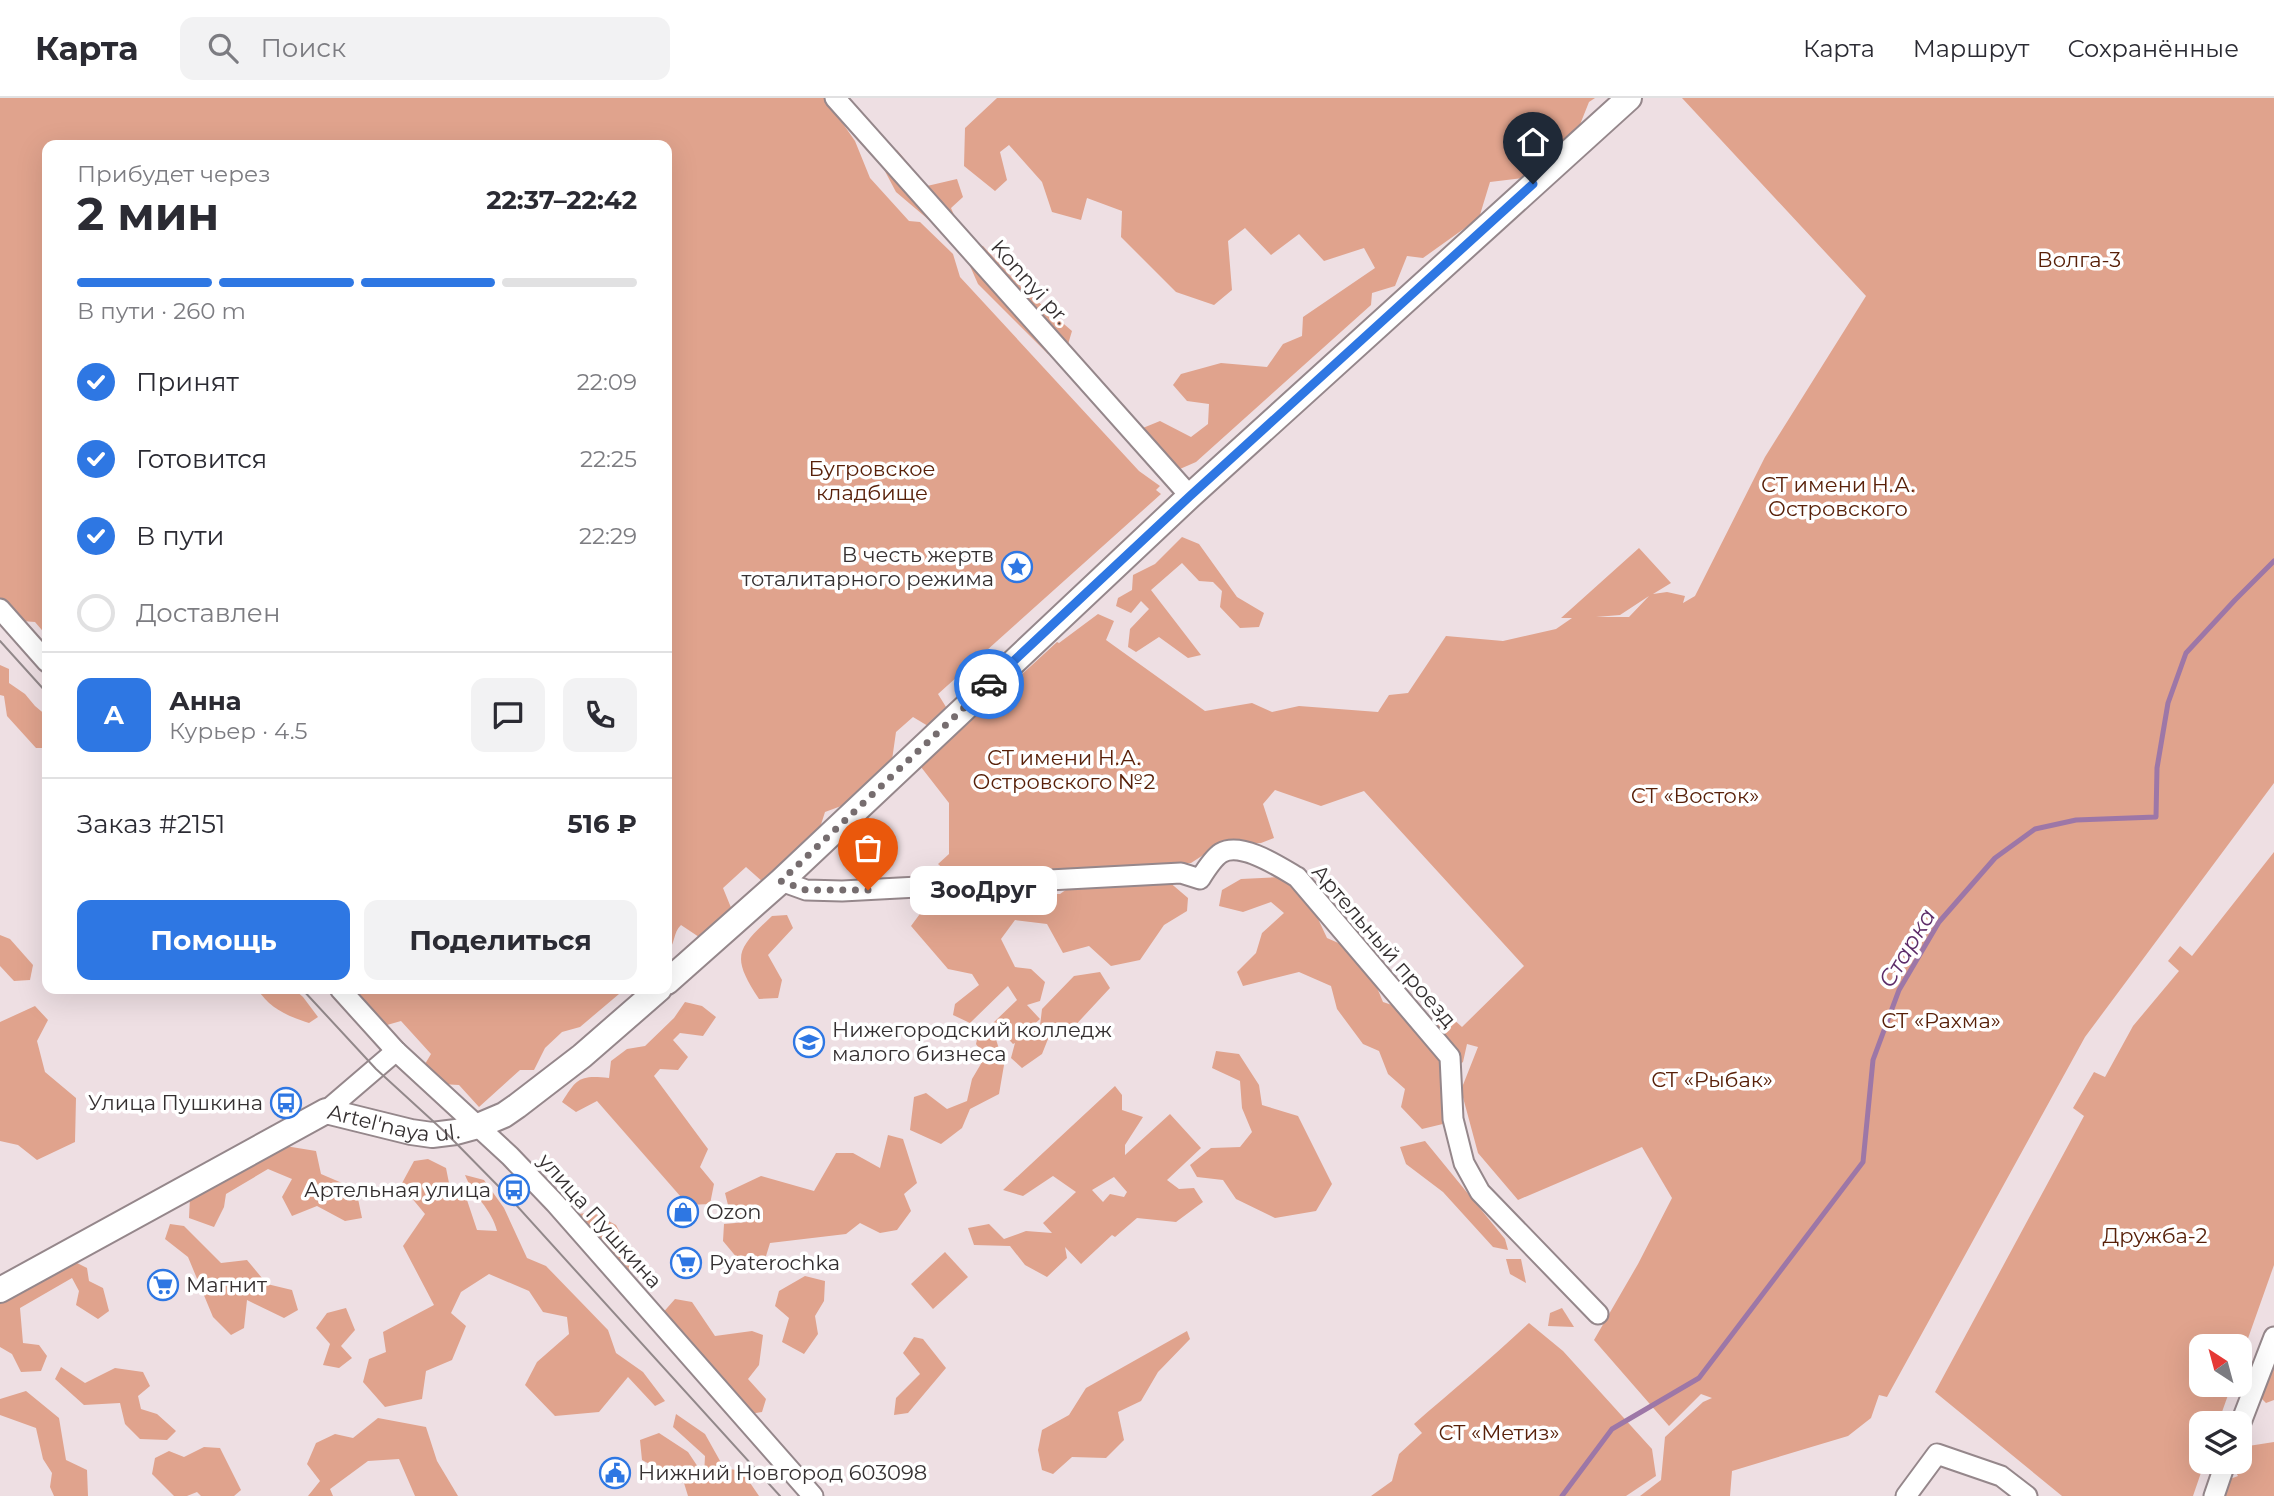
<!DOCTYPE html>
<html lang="ru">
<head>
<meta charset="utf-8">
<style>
  :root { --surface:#fff; --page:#f2f2f3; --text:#2b2b33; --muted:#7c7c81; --line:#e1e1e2; --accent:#2e77e3 }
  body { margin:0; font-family:Montserrat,sans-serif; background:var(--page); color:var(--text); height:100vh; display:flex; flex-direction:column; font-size:26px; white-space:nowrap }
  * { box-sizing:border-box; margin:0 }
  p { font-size:23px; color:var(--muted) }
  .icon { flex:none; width:38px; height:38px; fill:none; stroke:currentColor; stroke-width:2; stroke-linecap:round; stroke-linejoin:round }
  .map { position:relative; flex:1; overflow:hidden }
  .details { position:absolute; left:42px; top:42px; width:630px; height:854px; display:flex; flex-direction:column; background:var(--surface); border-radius:14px; box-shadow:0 7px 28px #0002 }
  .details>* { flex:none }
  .needle { width:46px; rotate:324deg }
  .fabs { position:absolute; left:2189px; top:1236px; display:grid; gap:14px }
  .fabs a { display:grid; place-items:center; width:63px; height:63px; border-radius:14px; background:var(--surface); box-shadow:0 7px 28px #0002; font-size:35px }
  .pin { position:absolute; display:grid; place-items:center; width:60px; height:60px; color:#fff; margin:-72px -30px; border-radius:50% 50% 50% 0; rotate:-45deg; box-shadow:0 0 7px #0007 }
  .pin .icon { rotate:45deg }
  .courier { position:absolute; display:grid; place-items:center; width:70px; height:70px; margin:-35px; border:5px solid #2e77e3; border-radius:50%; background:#fff; color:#222; box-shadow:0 2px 9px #0007 }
  .bubble { position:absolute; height:49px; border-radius:14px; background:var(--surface); box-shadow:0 7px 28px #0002; font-size:23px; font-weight:700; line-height:49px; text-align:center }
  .head em { font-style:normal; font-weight:700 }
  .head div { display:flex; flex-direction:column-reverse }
  .head { display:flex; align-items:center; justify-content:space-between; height:119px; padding:0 35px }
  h1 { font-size:46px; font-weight:700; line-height:52px }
  .bar { display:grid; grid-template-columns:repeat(4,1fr); gap:10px 7px; align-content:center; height:84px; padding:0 35px }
  .bar i { height:9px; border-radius:5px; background:var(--line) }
  .bar .on { background:var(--accent) }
  .bar p { grid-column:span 4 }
  .line { display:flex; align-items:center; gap:18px; padding:0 35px; border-top:2px solid var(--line) }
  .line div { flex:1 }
  .round { display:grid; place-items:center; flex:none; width:74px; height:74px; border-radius:14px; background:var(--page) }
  ol { padding:0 35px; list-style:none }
  li { display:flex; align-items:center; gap:21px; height:77px }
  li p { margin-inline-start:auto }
  li .icon { padding:7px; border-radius:50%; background:var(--accent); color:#fff; stroke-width:4 }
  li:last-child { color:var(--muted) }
  li i { width:38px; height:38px; border:4px solid var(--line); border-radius:50% }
  .cta { display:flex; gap:14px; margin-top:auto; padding:14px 35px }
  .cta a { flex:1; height:80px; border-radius:14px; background:var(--accent); color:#fff; font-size:28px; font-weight:700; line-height:80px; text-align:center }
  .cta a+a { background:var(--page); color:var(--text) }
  header { display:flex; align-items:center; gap:42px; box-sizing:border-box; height:98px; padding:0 35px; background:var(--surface); border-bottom:2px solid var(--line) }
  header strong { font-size:33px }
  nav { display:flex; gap:38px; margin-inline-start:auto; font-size:24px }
  .search { width:490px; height:63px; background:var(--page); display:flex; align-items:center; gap:18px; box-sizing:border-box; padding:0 24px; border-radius:14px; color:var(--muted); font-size:26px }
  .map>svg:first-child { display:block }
  .green { fill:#e0a38d; fill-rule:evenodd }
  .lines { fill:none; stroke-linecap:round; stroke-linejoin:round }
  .stream { stroke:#9d77a7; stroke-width:5 }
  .minor-casing { stroke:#95878b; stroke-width:23 }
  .tertiary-casing { stroke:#95878b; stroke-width:28 }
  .minor { stroke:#fff; stroke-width:19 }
  .tertiary { stroke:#fff; stroke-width:24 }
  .tram { stroke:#92888a; stroke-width:2 }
  .done { stroke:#766d6f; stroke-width:7; stroke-dasharray:0 12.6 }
  .route { stroke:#2e77e3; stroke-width:9 }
  .labels { text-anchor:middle; stroke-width:7; stroke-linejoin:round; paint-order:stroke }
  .park-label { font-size:21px; fill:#582009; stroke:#fff }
  .street-label { font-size:21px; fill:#353031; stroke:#fff }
  .poi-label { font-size:21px; fill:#353031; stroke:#fff; text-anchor:start }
  .water-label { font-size:23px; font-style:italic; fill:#5d2c69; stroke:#fff }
</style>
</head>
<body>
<header>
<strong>Карта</strong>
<div class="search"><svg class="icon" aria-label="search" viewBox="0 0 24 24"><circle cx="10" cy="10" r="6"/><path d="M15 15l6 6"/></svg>Поиск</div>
<nav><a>Карта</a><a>Маршрут</a><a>Сохранённые</a></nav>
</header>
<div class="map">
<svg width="2274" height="1398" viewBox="0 0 2274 1398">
  <rect width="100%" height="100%" fill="#eedfe3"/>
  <g class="green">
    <path d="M0,0H825L855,43L870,80L909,123L920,124L953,156L960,179L1139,373L1160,388L1156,392L1161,396L938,596L946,609L928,628L913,619L896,634L892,662L852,704L825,714L817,739L765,786L746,769L723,790L732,812L702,841L681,827C673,834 675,848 667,854V47H47V538L35,524L22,523L0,502Z"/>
    <polygon points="997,0 1595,0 1589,4 1577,34 1523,80 1490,84 1479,120 1423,160 1407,158 1395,188 1372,195 1371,207 1196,364 1173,374 1138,332 1160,323 1191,339 1208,326 1209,306 1187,303 1173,287 1181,276 1221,265 1267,269 1283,246 1302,238 1303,219 1375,170 1364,150 1324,163 1299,136 1271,157 1245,130 1228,143 1232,192 1214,207 1176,194 1121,139 1122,113 1087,100 1081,122 1052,114 1042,84 1009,47 1000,54 1007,82 995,93 964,68 965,30"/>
    <path d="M1682,0H2274V685L2085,939L1887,1299L1879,1297L1871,1320L1848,1338L1732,1373L1730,1398H1640L1661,1382L1665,1339L1703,1304L1712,1300L1701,1296L1669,1328L1594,1242L1638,1166L1672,1100L1642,1049L1518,1102L1478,1055L1461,992L1478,949L1467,946L1463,964L1445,977L1447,1025L1422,1031L1401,1009L1405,991L1388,976L1379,953L1363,946L1337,911L1331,888L1299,874L1243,888L1237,874L1256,855L1262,835L1284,815L1271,804L1243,814L1219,808L1222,792L1241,781L1281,779L1313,810L1327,840L1352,851L1373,880L1383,904L1401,910L1418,928L1451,919L1462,929L1524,868L1364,693L1321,708L1275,692L1263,706L1274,740L1261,745L1214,748V750L1191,765L948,779V775L938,766L949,756V705L921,669L1057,544L1059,545L1098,516L1114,523L1106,542L1205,613L1252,605L1272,614L1299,608L1378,614L1389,597L1408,595L1446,538L1503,543L1556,531L1572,520H1561L1639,450L1671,485L1653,496L1667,494L1685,498L1683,505L1695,498L1765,359L1866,198ZM1649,498L1629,519H1596L1620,517Z"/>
    <polygon points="885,50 897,52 927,88 957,81 963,99 951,110 966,145 983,148 1022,190 1072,233 1066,253 1048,256 978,186 966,159 929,122 896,94 878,60"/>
    <polygon points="1182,439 1199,446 1237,499 1264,515 1259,529 1240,530 1220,509 1222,493 1213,484 1199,483 1182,465 1151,492 1201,557 1188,560 1159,539 1136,554 1128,549 1130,531 1149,511 1141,503 1131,515 1116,508 1118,500 1132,492 1133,477 1155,466"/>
    <polygon points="0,567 9,571 9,585 25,596 35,608 47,618 47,650 36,650 7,618 4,598 0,597"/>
    <polygon points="2274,754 2274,1167 2240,1263 2240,1248 2202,1248 2202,1286 2232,1286 2218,1325 2202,1325 2202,1363 2205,1363 2193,1398 2062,1398 1935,1294 2084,1018 2073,1010 2094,974 2105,979 2133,928 2179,873 2168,863 2180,848 2192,858"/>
    <polygon points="1154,771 1188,800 1187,813 1164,827 1140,862 1111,868 1089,848 1063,855 1047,826 1015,822 1001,841 1015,869 1031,871 1045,884 1040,903 1027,907 1040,921 1028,932 1040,928 1042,911 1074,878 1100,874 1110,890 1070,933 1050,936 1042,956 1022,970 1011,960 1015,945 1013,946 993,925 1017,902 1008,888 970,925 953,917 955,906 979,887 972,876 948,871 911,828 930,802 958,789 980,797 1010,788 1031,796 1060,796 1077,784"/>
    <path d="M787,817L793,830L768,857L782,882L778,900L759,901C731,858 736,852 772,818Z"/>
    <polygon points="0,837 10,841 33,867 30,882 14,883 0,868"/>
    <path d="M258,891H294L303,899L318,919L309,925C290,919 268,910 258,891Z"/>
    <polygon points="350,891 622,891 619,896 580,929 562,934 545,950 534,972 520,972 479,1009 459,987 441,986 425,966 431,956 401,923 387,927 359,910"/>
    <path d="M685,904L702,908L716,919L703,938L680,935L673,942L688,959L678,972L660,971L654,978L708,1051L700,1069L714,1086L710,1106L688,1107L597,1003L576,1014L562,1004C577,980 580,977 609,980L611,963L627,951L645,948L674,920Z"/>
    <polygon points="35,908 48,922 37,943 45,974 76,1000 75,1044 37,1062 18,1047 0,1043 0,924"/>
    <polygon points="979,933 994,935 1004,967 999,996 970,1011 962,1030 941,1046 910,1032 914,999 926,995 947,1011 967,1003 972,981 985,959 976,946"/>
    <polygon points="1216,953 1239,956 1259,987 1262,1007 1298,1018 1332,1086 1316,1113 1275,1120 1236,1101 1223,1082 1197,1079 1190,1067 1211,1050 1240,1049 1252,1034 1242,1010 1240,983 1212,970"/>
    <path d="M1115,988L1122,997V1012L1143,1019L1125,1047V1057L1170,1016L1201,1050L1167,1082L1179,1091L1194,1090L1203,1104L1176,1124L1137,1120L1115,1139L1112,1137L1081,1166L1065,1149L1067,1160L1047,1179L1025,1167L1010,1148L974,1147L968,1130L989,1126L1004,1141L1026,1133L1052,1135L1043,1125L1076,1094L1053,1078L1023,1098L1003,1092ZM1114,1079L1127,1094L1124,1099L1110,1096L1103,1104L1092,1092Z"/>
    <polygon points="888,1037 903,1041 917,1085 904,1096 911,1113 897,1132 880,1135 860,1125 846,1136 770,1145 763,1168 748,1173 723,1143 724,1126 747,1124 728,1107 725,1095 761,1078 814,1093 836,1055 853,1055 880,1070"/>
    <polygon points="1425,1043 1505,1141 1508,1152 1493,1149 1443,1094 1406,1066 1400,1049"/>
    <polygon points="273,1046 316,1053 321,1076 356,1091 362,1120 345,1123 317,1108 292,1118 282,1099 292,1081 268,1071 226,1096 224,1109 214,1129 189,1120 190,1099 220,1086 246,1061"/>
    <path d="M428,1061L446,1070L450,1090L467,1102L477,1132L497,1133C492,1111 473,1098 465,1077L484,1082L504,1110L527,1160L546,1168L608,1232L616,1255L643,1274L665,1303L655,1308L628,1279L599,1314L555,1318L525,1287L537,1264L569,1236L567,1219L543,1214L529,1193L489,1176L461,1194L451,1215L466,1228L452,1262L426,1273L422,1301L385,1309L363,1284L369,1261L386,1254L383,1234L434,1207L403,1148L425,1116L401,1087L414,1063Z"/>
    <polygon points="592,1114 616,1127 635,1165 625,1178 573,1136 579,1116"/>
    <polygon points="170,1126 184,1128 221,1165 247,1162 267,1186 292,1192 298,1212 284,1220 247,1202 244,1230 231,1237 213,1219 188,1159 165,1141"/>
    <polygon points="945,1154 968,1179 933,1211 911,1186"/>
    <polygon points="1506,1161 1521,1161 1526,1185 1510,1176"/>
    <polygon points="71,1162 87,1170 89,1183 103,1190 109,1213 98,1221 76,1207 79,1193 72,1180 20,1210 23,1245 39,1247 47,1258 41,1273 21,1274 12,1256 0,1249 0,1203 29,1171 47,1181 58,1168"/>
    <polygon points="805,1178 825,1183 824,1203 815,1218 818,1236 804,1256 782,1244 789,1220 775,1208 779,1193"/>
    <polygon points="675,1201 692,1204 715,1238 752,1233 763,1237 759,1267 748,1281 766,1301 762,1314 737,1318 714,1278 664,1245 653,1226"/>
    <polygon points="346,1210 355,1232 341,1248 352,1260 339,1270 323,1267 330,1246 316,1230 327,1215"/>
    <polygon points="1562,1210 1574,1229 1548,1228 1550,1215"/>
    <path d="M1529,1225L1563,1253L1652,1351L1656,1378L1626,1398H1371L1392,1383L1399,1356L1422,1335L1414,1326C1453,1292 1492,1260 1529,1225Z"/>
    <polygon points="1187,1233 1190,1241 1158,1274 1141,1303 1118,1314 1124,1342 1106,1360 1072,1359 1053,1376 1042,1372 1038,1352 1042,1332 1069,1317 1086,1290"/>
    <polygon points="914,1239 923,1241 946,1270 908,1315 894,1317 896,1300 920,1276 903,1255"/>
    <polygon points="2274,1252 2274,1302 2266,1305 2259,1298"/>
    <polygon points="61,1269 85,1285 115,1270 143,1274 150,1288 138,1298 141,1311 157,1316 176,1333 167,1342 140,1341 125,1326 120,1305 84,1307 55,1281"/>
    <polygon points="26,1293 59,1320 66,1362 87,1372 88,1398 54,1398 50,1389 52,1375 43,1361 36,1330 0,1317 0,1301"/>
    <polygon points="676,1316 705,1336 724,1370 742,1373 759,1398 688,1398 684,1385 642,1362 640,1342 659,1335 688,1354 704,1378 705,1358 673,1329"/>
    <polygon points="378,1320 426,1329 437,1363 458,1398 415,1398 399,1361 368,1363 330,1391 333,1398 308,1398 320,1383 307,1366 316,1345 335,1336 353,1340"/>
    <polygon points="2274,1344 2274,1398 2217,1398 2222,1384 2238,1378 2230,1363 2240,1363 2240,1352 2242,1349"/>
    <polygon points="204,1349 220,1350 241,1392 234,1398 201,1398 197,1394 187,1398 174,1398 152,1376 155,1360 169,1353 184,1359"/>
  </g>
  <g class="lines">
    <polyline class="stream" points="1562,1398 1612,1331 1699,1280 1863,1064 1873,962 1899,892 1939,824 1995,760 2035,731 2076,722 2156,719 2157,670 2168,605 2186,555 2235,502 2274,463"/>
    <g class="minor-casing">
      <g id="minor">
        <polyline points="835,0 1190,398"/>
        <polyline points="0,511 47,564"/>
        <path d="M781,783L806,792L842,793L1181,775L1200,781C1205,773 1213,760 1221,755C1241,743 1280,769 1297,779L1450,959L1453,1021L1464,1065L1480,1094L1598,1216"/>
        <polyline points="340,891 396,953 510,1058 555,1105 813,1398"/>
        <polyline points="326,1013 396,953"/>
        <polyline points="2240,1327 2274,1239"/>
        <polyline points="1906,1398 1937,1356 2001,1378 2027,1398"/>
        <polyline points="2214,1398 2226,1363"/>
      </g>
    </g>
    <g class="tertiary-casing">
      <g id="tertiary">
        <polyline points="667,884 781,783 1190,398 1629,0"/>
        <path id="s1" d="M0,1192L326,1013L411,1034L432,1037L456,1034L478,1028L504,1017L517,1008L582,958L659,891"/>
      </g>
    </g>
    <use href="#minor" class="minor"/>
    <use href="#tertiary" class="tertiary"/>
    <g class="tram">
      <polyline points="0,543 47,595"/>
      <polyline points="302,891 376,971 446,1035 507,1097 780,1398"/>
    </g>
  </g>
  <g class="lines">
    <polyline class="done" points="868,792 806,792 781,783 989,586"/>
    <polyline class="route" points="989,586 1190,398 1533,86"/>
  </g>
  <defs>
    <g id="sight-ring" transform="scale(1.575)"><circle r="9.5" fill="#fff" stroke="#2e77e3" stroke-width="1.5"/><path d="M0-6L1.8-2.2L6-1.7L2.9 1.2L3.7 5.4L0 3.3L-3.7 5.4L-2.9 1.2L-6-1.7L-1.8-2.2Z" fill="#2e77e3"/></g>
    <g id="university-ring" transform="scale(1.575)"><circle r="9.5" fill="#fff" stroke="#2e77e3" stroke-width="1.5"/><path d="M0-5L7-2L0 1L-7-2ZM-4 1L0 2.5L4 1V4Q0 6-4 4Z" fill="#2e77e3"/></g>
    <g id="bus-ring" transform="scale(1.575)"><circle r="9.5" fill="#fff" stroke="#2e77e3" stroke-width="1.5"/><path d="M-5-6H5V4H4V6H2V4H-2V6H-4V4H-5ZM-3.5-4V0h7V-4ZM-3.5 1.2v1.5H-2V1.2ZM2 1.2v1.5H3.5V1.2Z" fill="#2e77e3"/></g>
    <g id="shop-ring" transform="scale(1.575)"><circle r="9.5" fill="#fff" stroke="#2e77e3" stroke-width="1.5"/><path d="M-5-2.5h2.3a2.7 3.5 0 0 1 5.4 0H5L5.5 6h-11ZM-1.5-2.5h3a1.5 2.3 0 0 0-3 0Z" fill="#2e77e3"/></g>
    <g id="supermarket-ring" transform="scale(1.575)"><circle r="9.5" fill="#fff" stroke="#2e77e3" stroke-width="1.5"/><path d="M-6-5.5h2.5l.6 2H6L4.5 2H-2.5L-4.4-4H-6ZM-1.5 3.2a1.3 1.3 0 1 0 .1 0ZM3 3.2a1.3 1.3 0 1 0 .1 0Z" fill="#2e77e3"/></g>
    <g id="civic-ring" transform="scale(1.575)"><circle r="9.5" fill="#fff" stroke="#2e77e3" stroke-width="1.5"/><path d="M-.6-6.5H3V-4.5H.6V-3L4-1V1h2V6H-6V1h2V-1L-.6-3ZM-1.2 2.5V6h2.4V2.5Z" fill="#2e77e3"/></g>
  </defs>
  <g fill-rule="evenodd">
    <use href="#sight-ring" x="1017" y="469"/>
    <use href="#university-ring" x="809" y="944"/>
    <use href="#bus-ring" x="286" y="1005"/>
    <use href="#bus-ring" x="514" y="1092"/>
    <use href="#shop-ring" x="683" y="1114"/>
    <use href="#supermarket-ring" x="686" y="1165"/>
    <use href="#supermarket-ring" x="163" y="1187"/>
    <use href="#civic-ring" x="615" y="1375"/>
  </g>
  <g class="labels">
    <g class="park-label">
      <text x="2079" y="169">Волга-3</text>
      <text x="872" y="378">Бугровское<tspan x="872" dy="24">кладбище</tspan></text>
      <text x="1838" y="394">СТ имени Н.А.<tspan x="1838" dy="24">Островского</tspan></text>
      <text x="1064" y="667">СТ имени Н.А.<tspan x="1064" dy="24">Островского №2</tspan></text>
      <text x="1695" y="705">СТ «Восток»</text>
      <text x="1941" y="930">СТ «Рахма»</text>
      <text x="1712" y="989">СТ «Рыбак»</text>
      <text x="2155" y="1145">Дружба-2</text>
      <text x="1499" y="1342">СТ «Метиз»</text>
    </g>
    <g class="street-label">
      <text transform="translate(1030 184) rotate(48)" y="7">Konnyi pr.</text>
      <text transform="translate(1384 848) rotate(49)" y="7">Артельный проезд</text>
      <text dy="7" stroke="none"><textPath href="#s1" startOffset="441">Artel'naya ul.</textPath></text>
      <text transform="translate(600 1123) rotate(48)" y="7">улица Пушкина</text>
    </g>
    <g class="poi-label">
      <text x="994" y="464" text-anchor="end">В честь жертв<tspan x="994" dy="24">тоталитарного режима</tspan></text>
      <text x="832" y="939">Нижегородский колледж<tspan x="832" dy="24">малого бизнеса</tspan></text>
      <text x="263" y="1012" text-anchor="end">Улица Пушкина</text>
      <text x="491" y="1099" text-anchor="end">Артельная улица</text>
      <text x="706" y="1121">Ozon</text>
      <text x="709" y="1172">Pyaterochka</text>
      <text x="186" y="1194">Магнит</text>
      <text x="638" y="1382">Нижний Новгород 603098</text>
    </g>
    <g class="water-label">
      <text transform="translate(1907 850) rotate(-59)" y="8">Старка</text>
    </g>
  </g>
</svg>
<div class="fabs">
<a><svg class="needle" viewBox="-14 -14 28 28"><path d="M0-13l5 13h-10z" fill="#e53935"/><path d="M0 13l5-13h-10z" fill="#7c7c81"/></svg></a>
<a><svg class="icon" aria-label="layers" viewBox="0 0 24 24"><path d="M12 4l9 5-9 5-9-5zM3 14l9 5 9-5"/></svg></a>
</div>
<div class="pin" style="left:868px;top:792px;background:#ea580c"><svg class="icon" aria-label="bag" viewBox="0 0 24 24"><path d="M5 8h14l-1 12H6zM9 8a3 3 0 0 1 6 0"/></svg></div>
<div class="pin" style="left:1533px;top:86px;background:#1f2937"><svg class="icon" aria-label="home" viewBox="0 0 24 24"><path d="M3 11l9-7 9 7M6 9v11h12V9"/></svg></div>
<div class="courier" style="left:989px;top:586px"><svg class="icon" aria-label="car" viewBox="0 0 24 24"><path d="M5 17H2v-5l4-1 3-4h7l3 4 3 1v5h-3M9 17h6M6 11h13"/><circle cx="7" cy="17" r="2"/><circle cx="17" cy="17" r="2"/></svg></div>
<div class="bubble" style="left:910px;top:768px;width:147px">ЗооДруг</div>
<section class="details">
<div class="head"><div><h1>2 мин</h1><p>Прибудет через</p></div><em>22:37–22:42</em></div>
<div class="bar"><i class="on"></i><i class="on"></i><i class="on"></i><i></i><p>В пути · 260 m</p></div>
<ol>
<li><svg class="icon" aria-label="check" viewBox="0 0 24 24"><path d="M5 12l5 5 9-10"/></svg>Принят<p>22:09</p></li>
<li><svg class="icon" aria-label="check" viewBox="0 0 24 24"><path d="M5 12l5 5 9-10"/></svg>Готовится<p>22:25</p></li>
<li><svg class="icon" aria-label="check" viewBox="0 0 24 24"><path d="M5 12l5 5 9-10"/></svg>В пути<p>22:29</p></li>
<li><i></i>Доставлен</li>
</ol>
<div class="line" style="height:126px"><b class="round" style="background:var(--accent);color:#fff">А</b><div><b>Анна</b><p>Курьер · 4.5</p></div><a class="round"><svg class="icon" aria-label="chat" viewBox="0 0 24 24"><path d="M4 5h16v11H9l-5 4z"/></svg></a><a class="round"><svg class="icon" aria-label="phone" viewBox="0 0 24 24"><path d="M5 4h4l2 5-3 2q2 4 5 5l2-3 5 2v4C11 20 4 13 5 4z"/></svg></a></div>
<div class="line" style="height:91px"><div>Заказ #2151</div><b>516 ₽</b></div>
<div class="cta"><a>Помощь</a><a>Поделиться</a></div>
</section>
</div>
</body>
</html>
